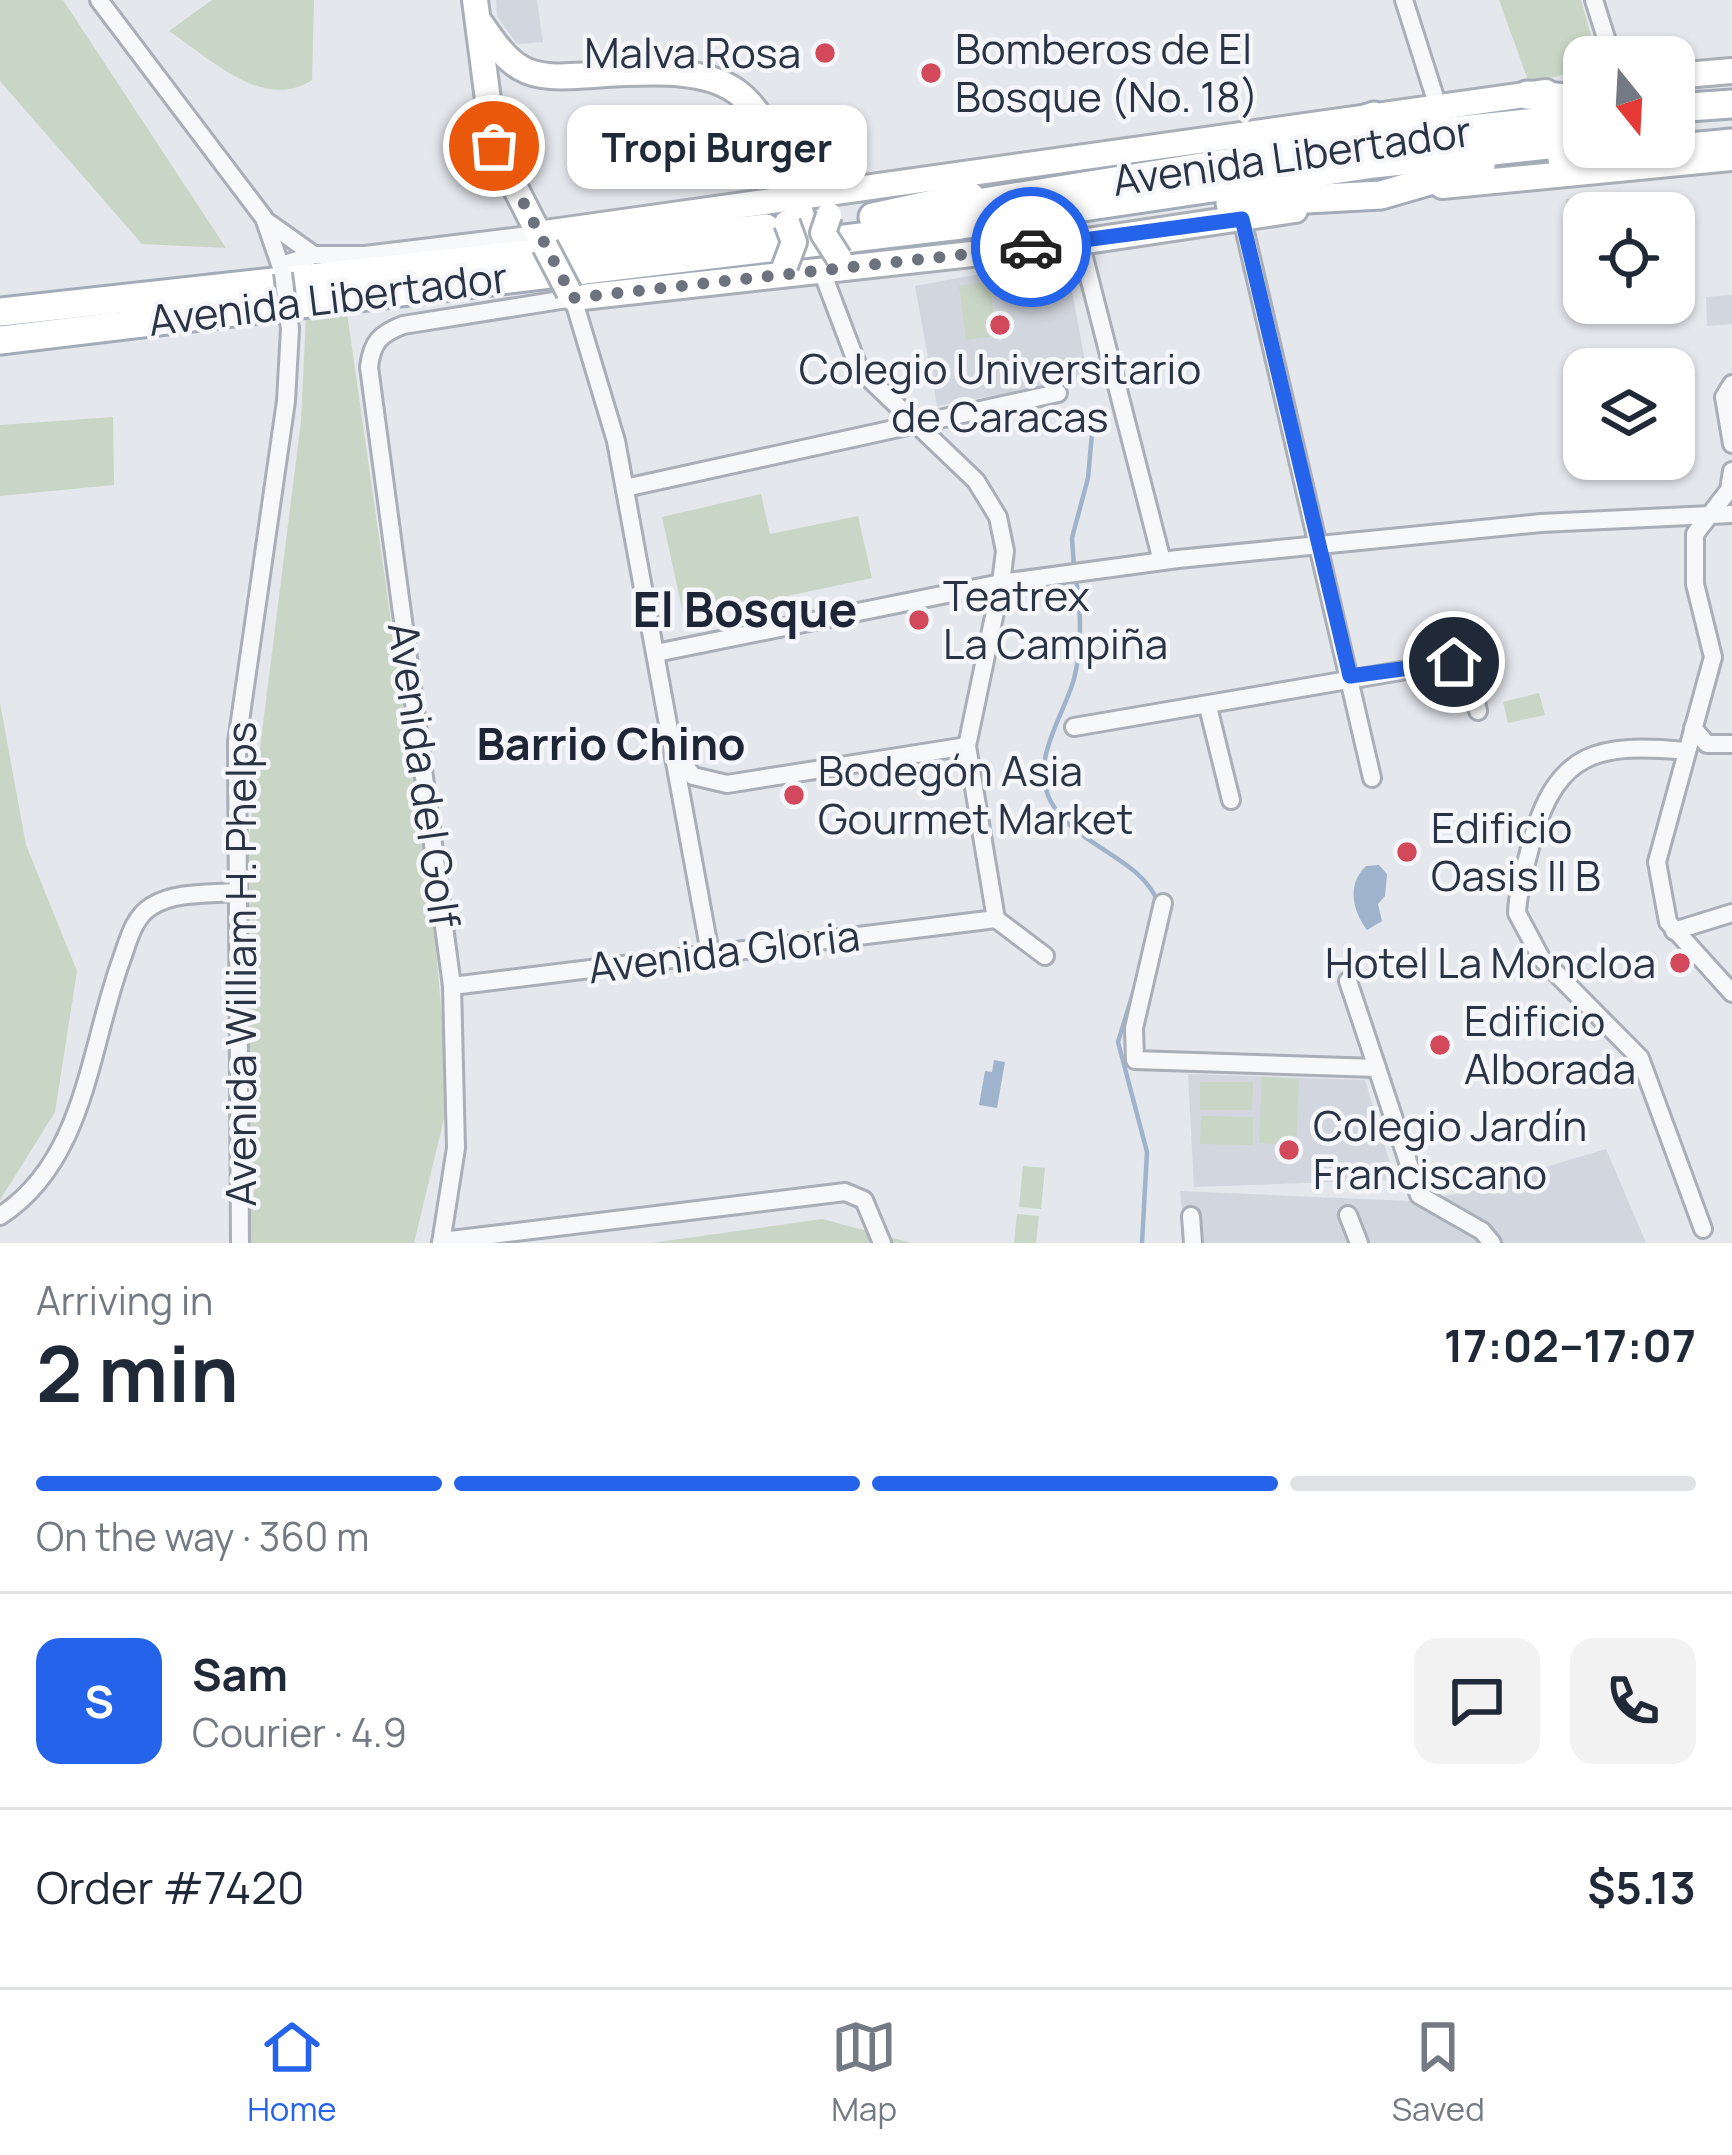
<!DOCTYPE html>
<html lang="en">
<head>
<meta charset="utf-8">
<style>
  :root { --surface:#fff; --page:#f2f2f3; --text:#1f2937; --muted:#747a83; --line:#e0e1e3; --accent:#2563eb }
  body { margin:0; font-family:Manrope,sans-serif; background:var(--page); color:var(--text); height:100vh; display:flex; flex-direction:column; font-size:45px; white-space:nowrap }
  * { box-sizing:border-box; margin:0 }
  p { font-size:39px; color:var(--muted) }
  .icon { flex:none; width:66px; height:66px; fill:none; stroke:currentColor; stroke-width:2; stroke-linecap:round; stroke-linejoin:round }
  .map { position:relative; height:1243px; overflow:hidden }
  .sheet { display:flex; flex-direction:column; background:var(--surface); flex:1 }
  .sheet>* { flex:none }
  .needle { width:78px; rotate:162deg }
  .controls { position:absolute; left:1563px; top:36px; display:grid; gap:24px }
  .controls a { display:grid; place-items:center; width:132px; height:132px; border-radius:24px; background:var(--surface); box-shadow:0 3px 9px #0004; font-size:60px }
  .pin { position:absolute; display:grid; place-items:center; width:102px; height:102px; color:#fff; margin:-51px; border:6px solid #fff; border-radius:50%; box-shadow:0 3px 12px #0007 }
  .courier { position:absolute; display:grid; place-items:center; width:120px; height:120px; margin:-60px; border:9px solid #2563eb; border-radius:50%; background:#fff; color:#222; box-shadow:0 3px 15px #0007 }
  .bubble { position:absolute; height:84px; border-radius:24px; background:var(--surface); box-shadow:0 3px 9px #0004; font-size:39px; font-weight:700; line-height:84px; text-align:center }
  .overview em { font-style:normal; font-weight:700 }
  .overview div { display:flex; flex-direction:column-reverse }
  .overview { display:flex; align-items:center; justify-content:space-between; height:204px; padding:0 36px }
  h1 { font-size:78px; font-weight:700; line-height:90px }
  .bar { display:grid; grid-template-columns:repeat(4,1fr); gap:18px 12px; align-content:center; height:144px; padding:0 36px }
  .bar i { height:15px; border-radius:9px; background:var(--line) }
  .bar .active { background:var(--accent) }
  .bar p { grid-column:span 4 }
  .line { display:flex; align-items:center; gap:30px; padding:0 36px; border-top:3px solid var(--line) }
  .line div { flex:1 }
  .round { display:grid; place-items:center; flex:none; width:126px; height:126px; border-radius:24px; background:var(--page) }
  .menu { display:flex; justify-content:space-around; align-items:center; height:168px; border-top:3px solid var(--line); background:var(--surface); font-size:33px; color:var(--muted) }
  .menu a { display:grid; justify-items:center; gap:6px }
  .menu .active { color:var(--accent) }
  .map>svg:first-child { display:block }
  .built { fill:#d2d6de }
  .green { fill:#c9d6c5 }
  .water { fill:#9fb4cc }
  .lines { fill:none; stroke-linecap:round; stroke-linejoin:round }
  .stream { stroke:#9fb4cc; stroke-width:4.5 }
  .street-casing { stroke:#a9aeb7; stroke-width:22 }
  .secondary-casing { stroke:#a9aeb7; stroke-width:30 }
  .primary-casing { stroke:#a3abb8; stroke-width:33 }
  .street { stroke:#f7f8fa; stroke-width:16 }
  .secondary { stroke:#fff; stroke-width:24 }
  .primary { stroke:#fff; stroke-width:27 }
  .street-bridge-casing { stroke:#a9aeb7; stroke-width:22; stroke-linecap:butt }
  .secondary-bridge-casing { stroke:#a9aeb7; stroke-width:30; stroke-linecap:butt }
  .street-bridge { stroke:#f7f8fa; stroke-width:16 }
  .secondary-bridge { stroke:#fff; stroke-width:24 }
  .done { stroke:#6c737f; stroke-width:12; stroke-dasharray:0 21.6 }
  .route { stroke:#2563eb; stroke-width:15 }
  .poi-dot { fill:#d1495b; stroke:#f4f6f9; stroke-width:4.5 }
  .labels { text-anchor:middle; stroke-width:9; stroke-linejoin:round; paint-order:stroke }
  .poi-label { font-size:42px; fill:#2b3445; stroke:#f4f6f9; text-anchor:start }
  .street-label { font-size:42px; fill:#2b3445; stroke:#f4f6f9 }
  .neighbourhood-label { font-size:45px; font-weight:bold; fill:#1d2536; stroke:#f4f6f9 }
  .quarter-label { font-size:48px; font-weight:bold; fill:#1d2536; stroke:#f4f6f9 }
</style>
</head>
<body>
<div class="map">
<svg width="1732" height="1243" viewBox="0 0 1732 1243">
  <rect width="100%" height="100%" fill="#e4e7ec"/>
  <g class="built">
    <polygon points="496,0 537,0 543,42 517,44 497,16"/>
    <polygon points="1066,258 1088,378 937,406 915,286"/>
    <polygon points="1732,295 1732,324 1707,326 1706,297"/>
    <polygon points="1188,1074 1365,1080 1395,1180 1194,1187"/>
    <polygon points="1606,1149 1646,1243 1185,1243 1180,1191 1411,1201 1456,1194"/>
  </g>
  <g class="green">
    <polygon points="0,0 63,0 226,248 142,244 0,81"/>
    <path d="M212,0H314L312,80C263,112 210,58 169,31Z"/>
    <polygon points="1499,0 1581,0 1597,57 1584,57 1584,70 1529,83"/>
    <polygon points="1651,195 1652,213 1584,213 1584,271 1570,272 1566,199"/>
    <polygon points="989,281 997,336 966,340 959,286"/>
    <polygon points="347,313 433,915 449,1098 414,1243 245,1243 247,852 301,421 306,316"/>
    <polygon points="113,417 114,485 0,496 0,425"/>
    <polygon points="761,494 770,534 858,516 872,578 684,618 662,517"/>
    <polygon points="1539,693 1545,715 1508,723 1503,702"/>
    <polygon points="0,703 26,845 77,971 55,1112 0,1200"/>
    <polygon points="1262,1077 1299,1079 1296,1145 1259,1143"/>
    <polygon points="1200,1082 1253,1082 1252,1110 1200,1110"/>
    <polygon points="1201,1116 1253,1117 1253,1145 1200,1144"/>
    <polygon points="1023,1166 1045,1168 1041,1209 1019,1207"/>
    <polygon points="1017,1214 1039,1216 1036,1243 1014,1243"/>
    <polygon points="822,1219 912,1243 651,1243"/>
  </g>
  <g class="water">
    <path d="M1379,865L1387,874L1385,896L1378,904L1382,921L1367,930C1353,911 1346,885 1366,866Z"/>
    <polygon points="994,1060 1005,1062 997,1108 979,1105 985,1071 992,1072"/>
  </g>
  <g class="lines">
    <g class="stream">
      <polyline points="1074,567 1072,538 1088,478 1094,411"/>
      <path d="M1076,579C1081,611 1082,647 1074,679C1063,718 1029,761 1051,802C1075,846 1139,856 1158,902"/>
      <polyline points="1137,980 1118,1042 1147,1152 1142,1243"/>
    </g>
    <g class="street-casing">
      <g id="street">
        <polyline points="99,0 264,218 283,273"/>
        <polyline points="1404,0 1439,110"/>
        <polyline points="1594,0 1612,57"/>
        <polyline points="1242,219 1372,778"/>
        <polyline points="269,223 314,255"/>
        <polyline points="1080,242 1162,561"/>
        <polyline points="281,265 314,255 365,255 538,234"/>
        <polyline points="821,269 859,369 976,481 998,517 1005,551 1001,583 967,746 996,919 1045,956"/>
        <polyline points="1732,384 1724,397 1732,444"/>
        <polyline points="1732,471 1729,490 1695,534 1695,584 1713,657 1657,862 1668,922 1732,993"/>
        <polyline points="625,488 1058,393"/>
        <polyline points="656,653 1001,583 1178,559 1541,523 1732,514"/>
        <polyline points="1208,707 1231,800"/>
        <polyline points="1074,727 1453,662 1470,673 1478,711"/>
        <polyline points="1693,728 1707,744 1732,744"/>
        <path d="M1686,751C1599,743 1558,750 1532,840C1526,865 1518,888 1517,913L1541,958L1640,1058L1703,1229"/>
        <polyline points="677,755 693,776 727,784 967,746"/>
        <polyline points="1163,903 1134,1028 1135,1060 1377,1068 1419,1195 1482,1231 1492,1243"/>
        <polyline points="1674,931 1732,913"/>
        <polyline points="1348,981 1377,1068"/>
        <polyline points="452,986 996,919"/>
        <polyline points="1348,1215 1359,1243"/>
        <path d="M0,1216C85,1161 89,1049 121,961C128,942 133,917 152,906C174,892 208,894 234,892"/>
        <polyline points="1191,1216 1193,1243"/>
        <polyline points="442,1241 845,1192 864,1200 882,1243"/>
        <polyline points="240,1243 237,742 286,401 290,329"/>
        <path d="M441,1243L456,1148L452,986L369,367C372,342 380,334 403,325L573,298L616,441L710,953"/>
      </g>
    </g>
    <g class="secondary-casing">
      <g id="secondary">
        <polyline points="475,0 494,146 545,246"/>
        <path d="M478,20C490,36 503,58 521,68C541,80 571,76 593,75C741,65 756,80 803,219"/>
        <polyline points="1674,76 1732,71"/>
        <polyline points="1442,186 1732,158"/>
        <polyline points="538,234 1546,92"/>
        <polyline points="569,292 573,298 1080,242 1295,210"/>
      </g>
    </g>
    <g class="primary-casing">
      <g id="primary">
        <polyline points="1527,95 1584,99"/>
        <polyline points="1674,108 1732,104"/>
        <polyline points="1321,134 1374,116"/>
        <polyline points="1562,159 1732,143"/>
        <polyline points="1230,203 1381,195 1481,166"/>
        <polyline points="953,207 1375,139 1584,117"/>
        <polyline points="873,217 970,196"/>
        <polyline points="0,312 766,228"/>
        <polyline points="0,340 961,225 1374,164 1584,141"/>
      </g>
    </g>
    <use href="#street" class="street"/>
    <use href="#secondary" class="secondary"/>
    <use href="#primary" class="primary"/>
    <g class="street-bridge-casing">
      <polyline id="street-bridge" points="283,273 290,329"/>
    </g>
    <g class="secondary-bridge-casing">
      <g id="secondary-bridge">
        <polyline points="829,215 823,233 839,258"/>
        <polyline points="545,246 569,292"/>
        <polyline points="785,266 794,242 787,223"/>
      </g>
    </g>
    <use href="#street-bridge" class="street-bridge"/>
    <use href="#secondary-bridge" class="secondary-bridge"/>
  </g>
  <g class="lines">
    <polyline class="done" points="494,146 573,298 1031,247"/>
    <polyline class="route" points="1031,247 1242,219 1350,676 1454,662"/>
  </g>
  <g class="poi-dot">
    <circle cx="825" cy="53" r="12"/>
    <circle cx="931" cy="73" r="12"/>
    <circle cx="1000" cy="325" r="12"/>
    <circle cx="919" cy="620" r="12"/>
    <circle cx="794" cy="795" r="12"/>
    <circle cx="1407" cy="852" r="12"/>
    <circle cx="1680" cy="963" r="12"/>
    <circle cx="1440" cy="1045" r="12"/>
    <circle cx="1289" cy="1150" r="12"/>
  </g>
  <g class="labels">
    <g class="poi-label">
      <text x="955" y="64">Bomberos de El<tspan x="955" dy="48">Bosque (No. 18)</tspan></text>
      <text x="801" y="68" text-anchor="end">Malva Rosa</text>
      <text x="1000" y="384" text-anchor="middle">Colegio Universitario<tspan x="1000" dy="48">de Caracas</tspan></text>
      <text x="943" y="611">Teatrex<tspan x="943" dy="48">La Campiña</tspan></text>
      <text x="818" y="786">Bodegón Asia<tspan x="818" dy="48">Gourmet Market</tspan></text>
      <text x="1431" y="843">Edificio<tspan x="1431" dy="48">Oasis II B</tspan></text>
      <text x="1656" y="978" text-anchor="end">Hotel La Moncloa</text>
      <text x="1464" y="1036">Edificio<tspan x="1464" dy="48">Alborada</tspan></text>
      <text x="1313" y="1141">Colegio Jardín<tspan x="1313" dy="48">Franciscano</tspan></text>
    </g>
    <g class="street-label">
      <text transform="translate(1292 156) rotate(-8)" y="15">Avenida Libertador</text>
      <text transform="translate(328 299) rotate(-7)" y="15">Avenida Libertador</text>
      <text transform="translate(424 775) rotate(82)" y="15">Avenida del Golf</text>
      <text transform="translate(724 952) rotate(-7)" y="15">Avenida Gloria</text>
      <text transform="translate(241 964) rotate(-90)" y="15">Avenida William H. Phelps</text>
    </g>
    <g class="neighbourhood-label">
      <text x="611" y="760">Barrio Chino</text>
    </g>
    <g class="quarter-label">
      <text x="745" y="627">El Bosque</text>
    </g>
  </g>
</svg>
<div class="controls">
<a><svg class="needle" viewBox="-14 -14 28 28"><path d="M0-13l5 13h-10z" fill="#e53935"/><path d="M0 13l5-13h-10z" fill="#747a83"/></svg></a>
<a><svg class="icon" aria-label="locate" viewBox="0 0 24 24"><circle cx="12" cy="12" r="6"/><path d="M12 2v4M12 18v4M2 12h4M18 12h4"/></svg></a>
<a><svg class="icon" aria-label="layers" viewBox="0 0 24 24"><path d="M12 4l9 5-9 5-9-5zM3 14l9 5 9-5"/></svg></a>
</div>
<div class="pin" style="left:494px;top:146px;background:#ea580c"><svg class="icon" aria-label="bag" viewBox="0 0 24 24"><path d="M5 8h14l-1 12H6zM9 8a3 3 0 0 1 6 0"/></svg></div>
<div class="pin" style="left:1454px;top:662px;background:#1f2937"><svg class="icon" aria-label="home" viewBox="0 0 24 24"><path d="M3 11l9-7 9 7M6 9v11h12V9"/></svg></div>
<div class="courier" style="left:1031px;top:247px"><svg class="icon" aria-label="car" viewBox="0 0 24 24"><path d="M5 17H2v-5l4-1 3-4h7l3 4 3 1v5h-3M9 17h6M6 11h13"/><circle cx="7" cy="17" r="2"/><circle cx="17" cy="17" r="2"/></svg></div>
<div class="bubble" style="left:567px;top:105px;width:300px">Tropi Burger</div>
</div>
<section class="sheet">
<div class="overview"><div><h1>2 min</h1><p>Arriving in</p></div><em>17:02–17:07</em></div>
<div class="bar"><i class="active"></i><i class="active"></i><i class="active"></i><i></i><p>On the way · 360 m</p></div>
<div class="line" style="height:216px"><b class="round" style="background:var(--accent);color:#fff">S</b><div><b>Sam</b><p>Courier · 4.9</p></div><a class="round"><svg class="icon" aria-label="chat" viewBox="0 0 24 24"><path d="M4 5h16v11H9l-5 4z"/></svg></a><a class="round"><svg class="icon" aria-label="phone" viewBox="0 0 24 24"><path d="M5 4h4l2 5-3 2q2 4 5 5l2-3 5 2v4C11 20 4 13 5 4z"/></svg></a></div>
<div class="line" style="height:156px"><div>Order #7420</div><b>$5.13</b></div>
</section>
<nav class="menu">
<a class="active"><svg class="icon" aria-label="home" viewBox="0 0 24 24"><path d="M3 11l9-7 9 7M6 9v11h12V9"/></svg>Home</a>
<a><svg class="icon" aria-label="map" viewBox="0 0 24 24"><path d="M3 6l6-2 6 2 6-2v14l-6 2-6-2-6 2zM9 4v14M15 6v14"/></svg>Map</a>
<a><svg class="icon" aria-label="saved" viewBox="0 0 24 24"><path d="M7 4h10v16l-5-4-5 4z"/></svg>Saved</a>
</nav>
</body>
</html>
